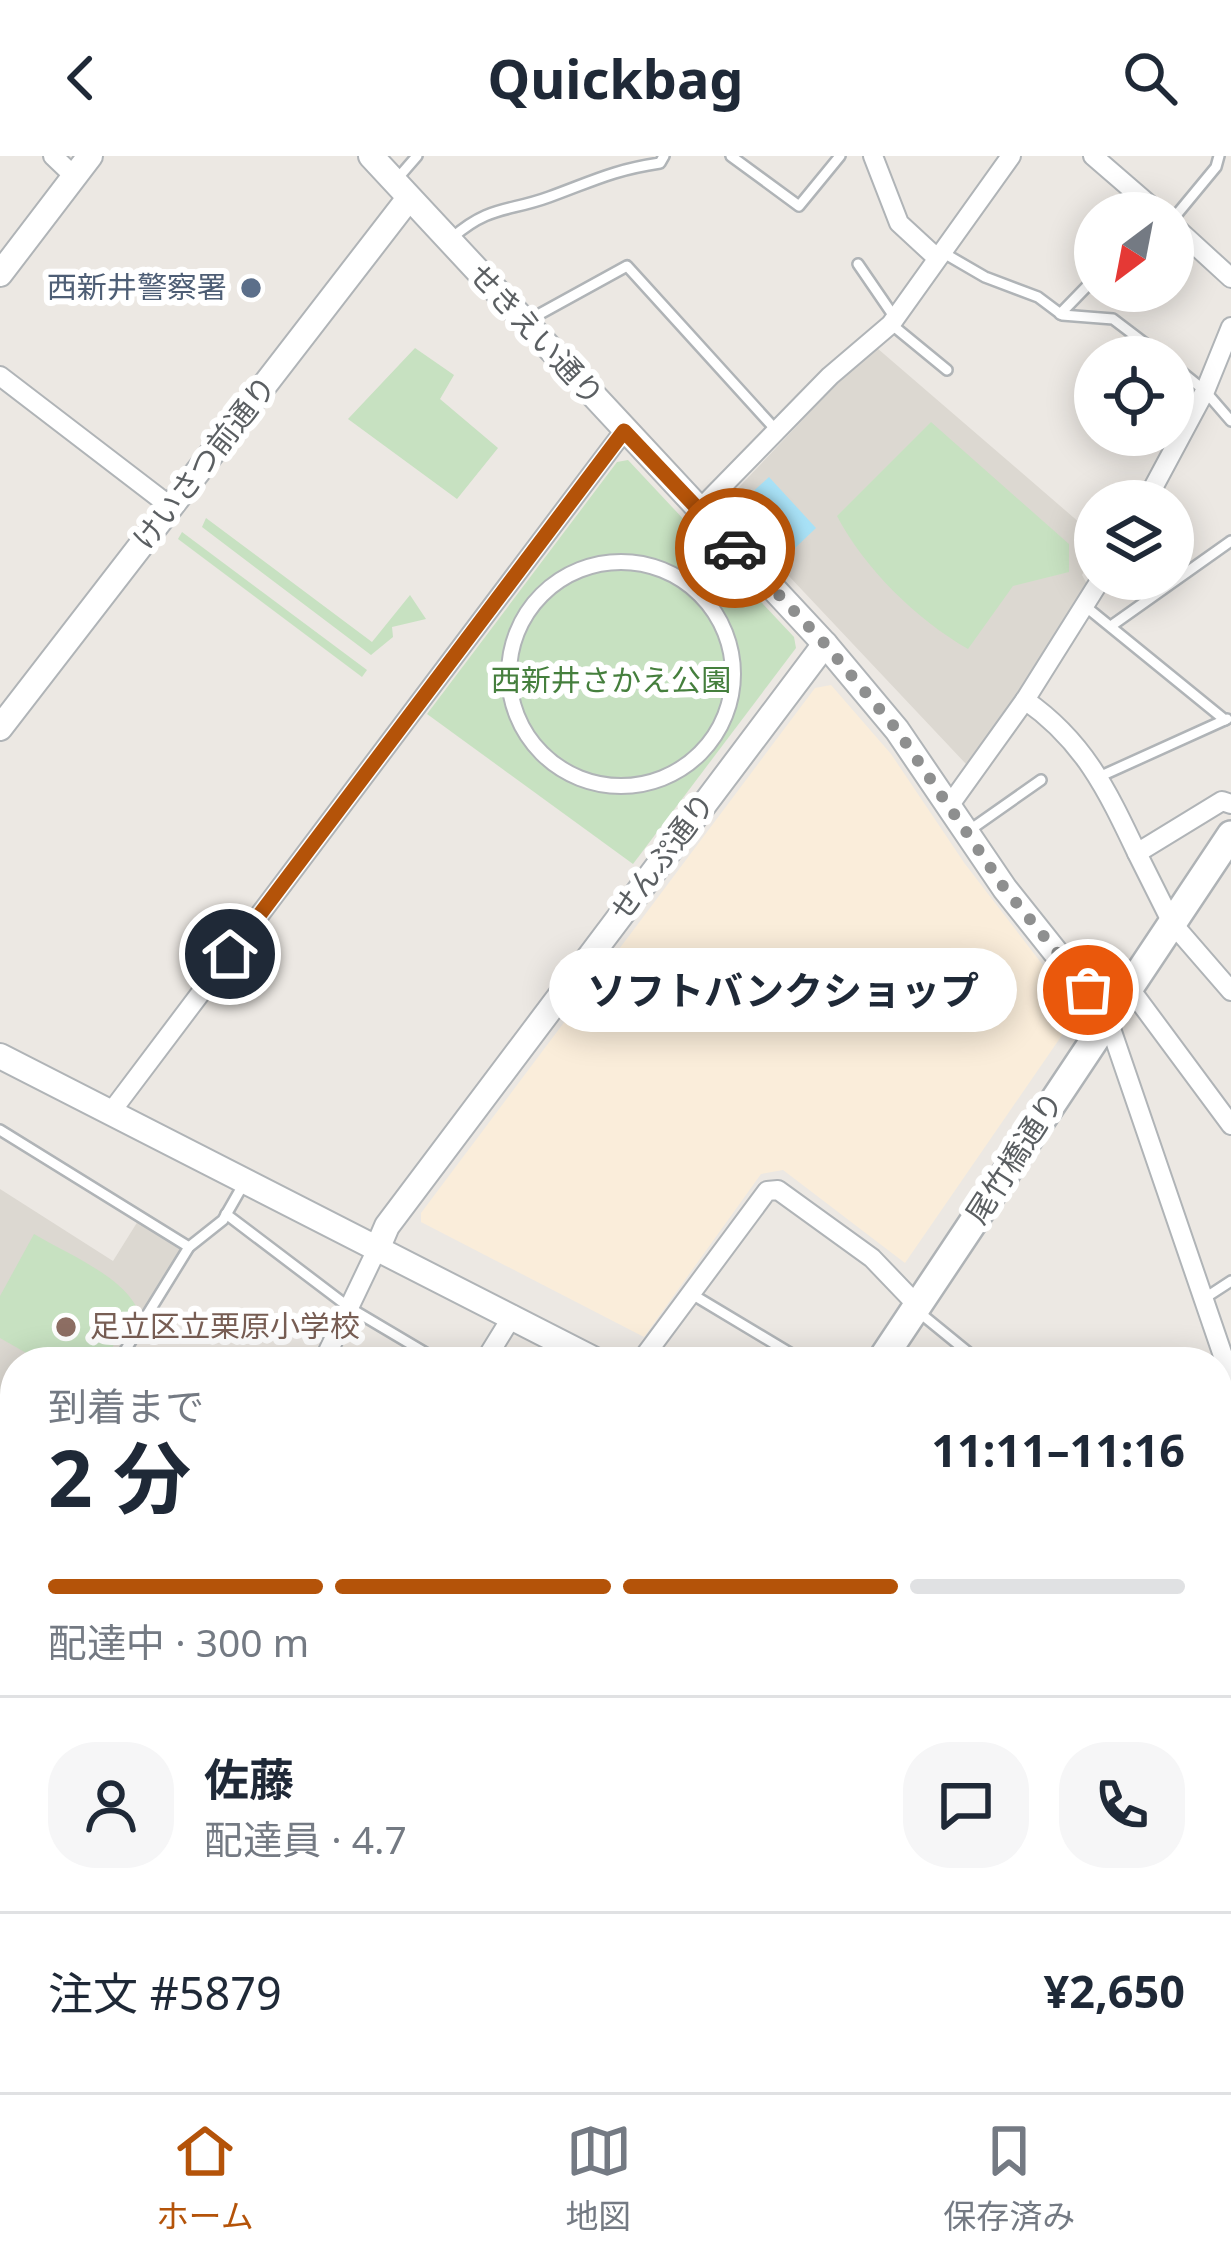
<!DOCTYPE html>
<html lang="ja">
<head>
<meta charset="utf-8">
<style>
  :root { --surface:#fff; --page:#f6f6f7; --text:#1f2937; --muted:#747a83; --line:#e0e1e3; --accent:#b45309 }
  body { margin:0; font-family:"Noto Sans","Noto Sans JP",sans-serif; background:var(--page); color:var(--text); height:100vh; display:flex; flex-direction:column; font-size:45px; white-space:nowrap }
  * { box-sizing:border-box; margin:0 }
  p { font-size:39px; color:var(--muted) }
  .icon { flex:none; width:66px; height:66px; fill:none; stroke:currentColor; stroke-width:2; stroke-linecap:round; stroke-linejoin:round }
  .map { position:relative; flex:1; overflow:hidden }
  .panel { position:absolute; left:0px; top:1191px; width:1233px; height:747px; display:flex; flex-direction:column; background:var(--surface); border-radius:48px 48px 0 0; box-shadow:0 6px 30px #0003 }
  .panel>* { flex:none }
  .needle { width:78px; rotate:212deg }
  .controls { position:absolute; left:1074px; top:36px; display:grid; gap:24px }
  .controls a { display:grid; place-items:center; width:120px; height:120px; border-radius:50%; background:var(--surface); box-shadow:0 6px 30px #0003; font-size:60px }
  .pin { position:absolute; display:grid; place-items:center; width:102px; height:102px; color:#fff; margin:-51px; border:6px solid #fff; border-radius:50%; box-shadow:0 3px 12px #0007 }
  .courier { position:absolute; display:grid; place-items:center; width:120px; height:120px; margin:-60px; border:9px solid #b45309; border-radius:50%; background:#fff; color:#222; box-shadow:0 3px 15px #0007 }
  .bubble { position:absolute; height:84px; border-radius:42px; background:var(--surface); box-shadow:0 6px 30px #0003; font-size:39px; font-weight:700; line-height:84px; text-align:center }
  .overview em { font-style:normal; font-weight:700 }
  .overview div { display:flex; flex-direction:column-reverse }
  .overview { display:flex; align-items:center; justify-content:space-between; height:204px; padding:0 48px }
  h1 { font-size:78px; font-weight:700; line-height:90px }
  .bar { display:grid; grid-template-columns:repeat(4,1fr); gap:18px 12px; align-content:center; height:144px; padding:0 48px }
  .bar i { height:15px; border-radius:9px; background:var(--line) }
  .bar .active { background:var(--accent) }
  .bar p { grid-column:span 4 }
  .line { display:flex; align-items:center; gap:30px; padding:0 48px; border-top:3px solid var(--line) }
  .line div { flex:1 }
  .round { display:grid; place-items:center; flex:none; width:126px; height:126px; border-radius:48px; background:var(--page) }
  header { display:flex; justify-content:space-between; align-items:center; height:156px; padding:0 48px; background:var(--surface); font-size:54px; font-weight:700 }
  .menu { display:flex; justify-content:space-around; align-items:center; height:168px; border-top:3px solid var(--line); background:var(--surface); font-size:33px; color:var(--muted) }
  .menu a { display:grid; justify-items:center; gap:6px }
  .menu .active { color:var(--accent) }
  .map>svg:first-child { display:block }
  .commercial { fill:#faedda }
  .education { fill:#dcd8d1 }
  .green { fill:#c7e1c1 }
  .water { fill:#a8e1f6 }
  .lines { fill:none; stroke-linecap:round; stroke-linejoin:round }
  .service-casing { stroke:#b0b4b7; stroke-width:14 }
  .pedestrian-casing { stroke:#b0b4b7; stroke-width:18 }
  .minor-casing { stroke:#b0b4b7; stroke-width:22 }
  .tertiary-casing { stroke:#b0b4b7; stroke-width:28 }
  .secondary-casing { stroke:#afb3b6; stroke-width:32 }
  .primary-casing { stroke:#e3aa65; stroke-width:34 }
  .service { stroke:#fff; stroke-width:9 }
  .pedestrian { stroke:#fff; stroke-width:14 }
  .minor { stroke:#fff; stroke-width:18 }
  .tertiary { stroke:#fff; stroke-width:24 }
  .secondary { stroke:#fff; stroke-width:27 }
  .primary { stroke:#f7dead; stroke-width:30 }
  .done { stroke:#8e8f8f; stroke-width:12; stroke-dasharray:0 21.6 }
  .route { stroke:#b45309; stroke-width:15 }
  .service-dot { fill:#5c6f8a; stroke:#fff; stroke-width:4.5 }
  .education-dot { fill:#8d6e63; stroke:#fff; stroke-width:4.5 }
  .labels { text-anchor:middle; stroke-width:12; stroke-linejoin:round; paint-order:stroke }
  .service-label { font-size:30px; fill:#4e5e75; stroke:#fff; text-anchor:end }
  .street-label { font-size:30px; fill:#5b5f62; stroke:#fff }
  .park-label { font-size:30px; fill:#457f3d; stroke:#fff }
  .education-label { font-size:30px; fill:#785e54; stroke:#fff; text-anchor:start }
</style>
</head>
<body>
<header><svg class="icon" aria-label="back" viewBox="0 0 24 24"><path d="M15 5l-7 7 7 7"/></svg>Quickbag<svg class="icon" aria-label="search" viewBox="0 0 24 24"><circle cx="10" cy="10" r="6"/><path d="M15 15l6 6"/></svg></header>
<div class="map">
<svg width="1231" height="1936" viewBox="0 0 1231 1936">
  <rect width="100%" height="100%" fill="#ece8e3"/>
  <polygon class="commercial" points="831,529 891,598 965,708 1069,843 1069,869 905,1107 783,1014 761,1018 644,1181 421,1066 421,1057 815,532"/>
  <g class="education">
    <polygon points="877,192 1095,380 1095,404 1090,404 1082,419 1087,428 1071,462 1018,545 966,608 722,349 846,218"/>
    <polygon points="0,1033 113,1105 138,1065 179,1090 179,1097 112,1206 15,1206 15,1273 0,1265"/>
    <polygon points="143,1923 189,1923 201,1936 129,1936"/>
  </g>
  <g class="green">
    <polygon points="415,192 454,219 440,243 498,292 457,343 348,263"/>
    <path d="M931,266L1069,388V416L1013,430L968,493C916,463 865,413 837,360Z"/>
    <polygon points="628,304 794,481 796,492 633,708 427,558 617,306"/>
    <polygon points="206,362 372,486 410,439 426,463 392,471 393,481 371,499 202,371"/>
    <polygon points="182,376 367,514 362,521 178,383"/>
    <path d="M34,1078C66,1097 118,1118 136,1150L104,1206H42L0,1182V1140Z"/>
  </g>
  <polygon class="water" points="769,321 816,372 793,394 746,342"/>
  <g class="lines">
    <g class="service-casing">
      <g id="service">
        <polyline points="731,0 799,50 840,0"/>
        <polyline points="397,23 417,0"/>
        <polyline points="1173,63 1216,11 1219,0"/>
        <path d="M453,81C490,49 508,56 549,41C593,25 613,14 660,7L664,0"/>
        <polyline points="942,96 985,121 1038,141 1062,159 1113,163 1163,201"/>
        <polyline points="858,108 895,162"/>
        <polyline points="1060,158 1095,122"/>
        <polyline points="527,165 627,110 776,274"/>
        <polyline points="891,168 947,214"/>
        <polyline points="1173,209 1205,235 1231,265"/>
        <polyline points="1085,450 1225,564"/>
        <polyline points="1111,470 1231,385"/>
        <polyline points="1101,620 1227,563"/>
        <polyline points="967,676 1041,624"/>
        <polyline points="0,974 189,1091"/>
        <polyline points="226,1058 350,1152 441,1206"/>
        <polyline points="690,1137 805,1206"/>
        <polyline points="1205,1142 1231,1125"/>
        <polyline points="920,1157 980,1206"/>
        <polyline points="118,1206 189,1091 223,1064 243,1029"/>
        <polyline points="2,1565 15,1492"/>
        <polyline points="1218,1609 1231,1593"/>
        <polyline points="1218,1621 1231,1631"/>
        <polyline points="1218,1776 1231,1769"/>
        <polyline points="1081,1923 1097,1936"/>
        <polyline points="718,1936 729,1923"/>
        <polyline points="988,1936 992,1923"/>
      </g>
    </g>
    <g class="pedestrian-casing">
      <circle id="pedestrian" cx="621" cy="518" r="112"/>
    </g>
    <g class="minor-casing">
      <g id="minor">
        <polyline points="53,0 75,21"/>
        <polyline points="873,0 899,67 937,102"/>
        <polyline points="1093,0 1159,57"/>
        <polyline points="1173,69 1231,122"/>
        <polyline points="0,220 171,351"/>
        <polyline points="1146,345 1205,235 1231,171"/>
        <polyline points="699,354 830,220 891,168 1011,0"/>
        <path d="M1025,544C1084,585 1107,634 1137,697L1222,645L1231,648"/>
        <polyline points="949,650 1025,544 1101,423"/>
        <polyline points="1137,697 1172,767 1231,835"/>
        <polyline points="1128,830 1231,969"/>
        <polyline points="1107,861 1231,1223"/>
        <polyline points="111,956 624,275"/>
        <polyline points="323,1206 378,1091"/>
        <polyline points="484,1206 513,1159"/>
        <polyline points="640,1206 767,1035 778,1034 872,1102 918,1150"/>
        <polyline points="0,1310 15,1318"/>
        <polyline points="0,1813 15,1835"/>
        <polyline points="74,1923 85,1936"/>
        <polyline points="867,1923 884,1936"/>
        <polyline points="1184,1923 1193,1936"/>
        <polyline points="19,1936 24,1923"/>
        <polyline points="1101,1936 1111,1923"/>
      </g>
    </g>
    <g class="tertiary-casing">
      <g id="tertiary">
        <polyline points="371,0 825,488 897,574 1005,733 1107,861"/>
        <polyline points="0,118 90,0"/>
        <polyline points="0,572 409,42"/>
        <polyline points="0,900 599,1206"/>
        <polyline points="378,1091 387,1070 825,488"/>
        <polyline points="0,1565 15,1567"/>
        <polyline points="634,1923 649,1936"/>
      </g>
    </g>
    <g class="secondary-casing">
      <polyline id="secondary" points="880,1206 1231,679"/>
    </g>
    <g class="primary-casing">
      <g id="primary">
        <polyline points="0,1648 15,1658"/>
        <polyline points="0,1690 15,1698"/>
        <polyline points="404,1923 428,1936"/>
        <polyline points="491,1923 514,1936"/>
      </g>
    </g>
    <use href="#service" class="service"/>
    <use href="#pedestrian" class="pedestrian"/>
    <use href="#minor" class="minor"/>
    <use href="#tertiary" class="tertiary"/>
    <use href="#secondary" class="secondary"/>
    <use href="#primary" class="primary"/>
  </g>
  <g class="lines">
    <polyline class="done" points="735,392 825,488 897,574 1005,733 1088,834"/>
    <polyline class="route" points="230,798 624,275 735,392"/>
  </g>
  <circle class="service-dot" cx="251" cy="132" r="12"/>
  <circle class="education-dot" cx="66" cy="1171" r="12"/>
  <g class="labels">
    <g class="service-label">
      <text x="227" y="142">西新井警察署</text>
    </g>
    <g class="street-label">
      <text transform="translate(536 179) rotate(47)" y="10">せきえい通り</text>
      <text transform="translate(205 307) rotate(-52)" y="10">けいさつ前通り</text>
      <text transform="translate(663 701) rotate(-53)" y="10">せんぷ通り</text>
      <text transform="translate(1015 1002) rotate(-57)" y="10">尾竹橋通り</text>
    </g>
    <g class="park-label">
      <text x="611" y="535">西新井さかえ公園</text>
    </g>
    <g class="education-label">
      <text x="90" y="1181">足立区立栗原小学校</text>
    </g>
  </g>
</svg>
<div class="controls">
<a><svg class="needle" viewBox="-14 -14 28 28"><path d="M0-13l5 13h-10z" fill="#e53935"/><path d="M0 13l5-13h-10z" fill="#747a83"/></svg></a>
<a><svg class="icon" aria-label="locate" viewBox="0 0 24 24"><circle cx="12" cy="12" r="6"/><path d="M12 2v4M12 18v4M2 12h4M18 12h4"/></svg></a>
<a><svg class="icon" aria-label="layers" viewBox="0 0 24 24"><path d="M12 4l9 5-9 5-9-5zM3 14l9 5 9-5"/></svg></a>
</div>
<div class="pin" style="left:1088px;top:834px;background:#ea580c"><svg class="icon" aria-label="bag" viewBox="0 0 24 24"><path d="M5 8h14l-1 12H6zM9 8a3 3 0 0 1 6 0"/></svg></div>
<div class="pin" style="left:230px;top:798px;background:#1f2937"><svg class="icon" aria-label="home" viewBox="0 0 24 24"><path d="M3 11l9-7 9 7M6 9v11h12V9"/></svg></div>
<div class="courier" style="left:735px;top:392px"><svg class="icon" aria-label="car" viewBox="0 0 24 24"><path d="M5 17H2v-5l4-1 3-4h7l3 4 3 1v5h-3M9 17h6M6 11h13"/><circle cx="7" cy="17" r="2"/><circle cx="17" cy="17" r="2"/></svg></div>
<div class="bubble" style="left:549px;top:792px;width:468px">ソフトバンクショップ</div>
<section class="panel">
<div class="overview"><div><h1>2 分</h1><p>到着まで</p></div><em>11:11–11:16</em></div>
<div class="bar"><i class="active"></i><i class="active"></i><i class="active"></i><i></i><p>配達中 · 300 m</p></div>
<div class="line" style="height:216px"><a class="round"><svg class="icon" aria-label="person" viewBox="0 0 24 24"><circle cx="12" cy="8" r="4"/><path d="M4 21q1-7 8-7t8 7"/></svg></a><div><b>佐藤</b><p>配達員 · 4.7</p></div><a class="round"><svg class="icon" aria-label="chat" viewBox="0 0 24 24"><path d="M4 5h16v11H9l-5 4z"/></svg></a><a class="round"><svg class="icon" aria-label="phone" viewBox="0 0 24 24"><path d="M5 4h4l2 5-3 2q2 4 5 5l2-3 5 2v4C11 20 4 13 5 4z"/></svg></a></div>
<div class="line" style="height:156px"><div>注文 #5879</div><b>¥2,650</b></div>
</section>
</div>
<nav class="menu">
<a class="active"><svg class="icon" aria-label="home" viewBox="0 0 24 24"><path d="M3 11l9-7 9 7M6 9v11h12V9"/></svg>ホーム</a>
<a><svg class="icon" aria-label="map" viewBox="0 0 24 24"><path d="M3 6l6-2 6 2 6-2v14l-6 2-6-2-6 2zM9 4v14M15 6v14"/></svg>地図</a>
<a><svg class="icon" aria-label="saved" viewBox="0 0 24 24"><path d="M7 4h10v16l-5-4-5 4z"/></svg>保存済み</a>
</nav>
</body>
</html>
